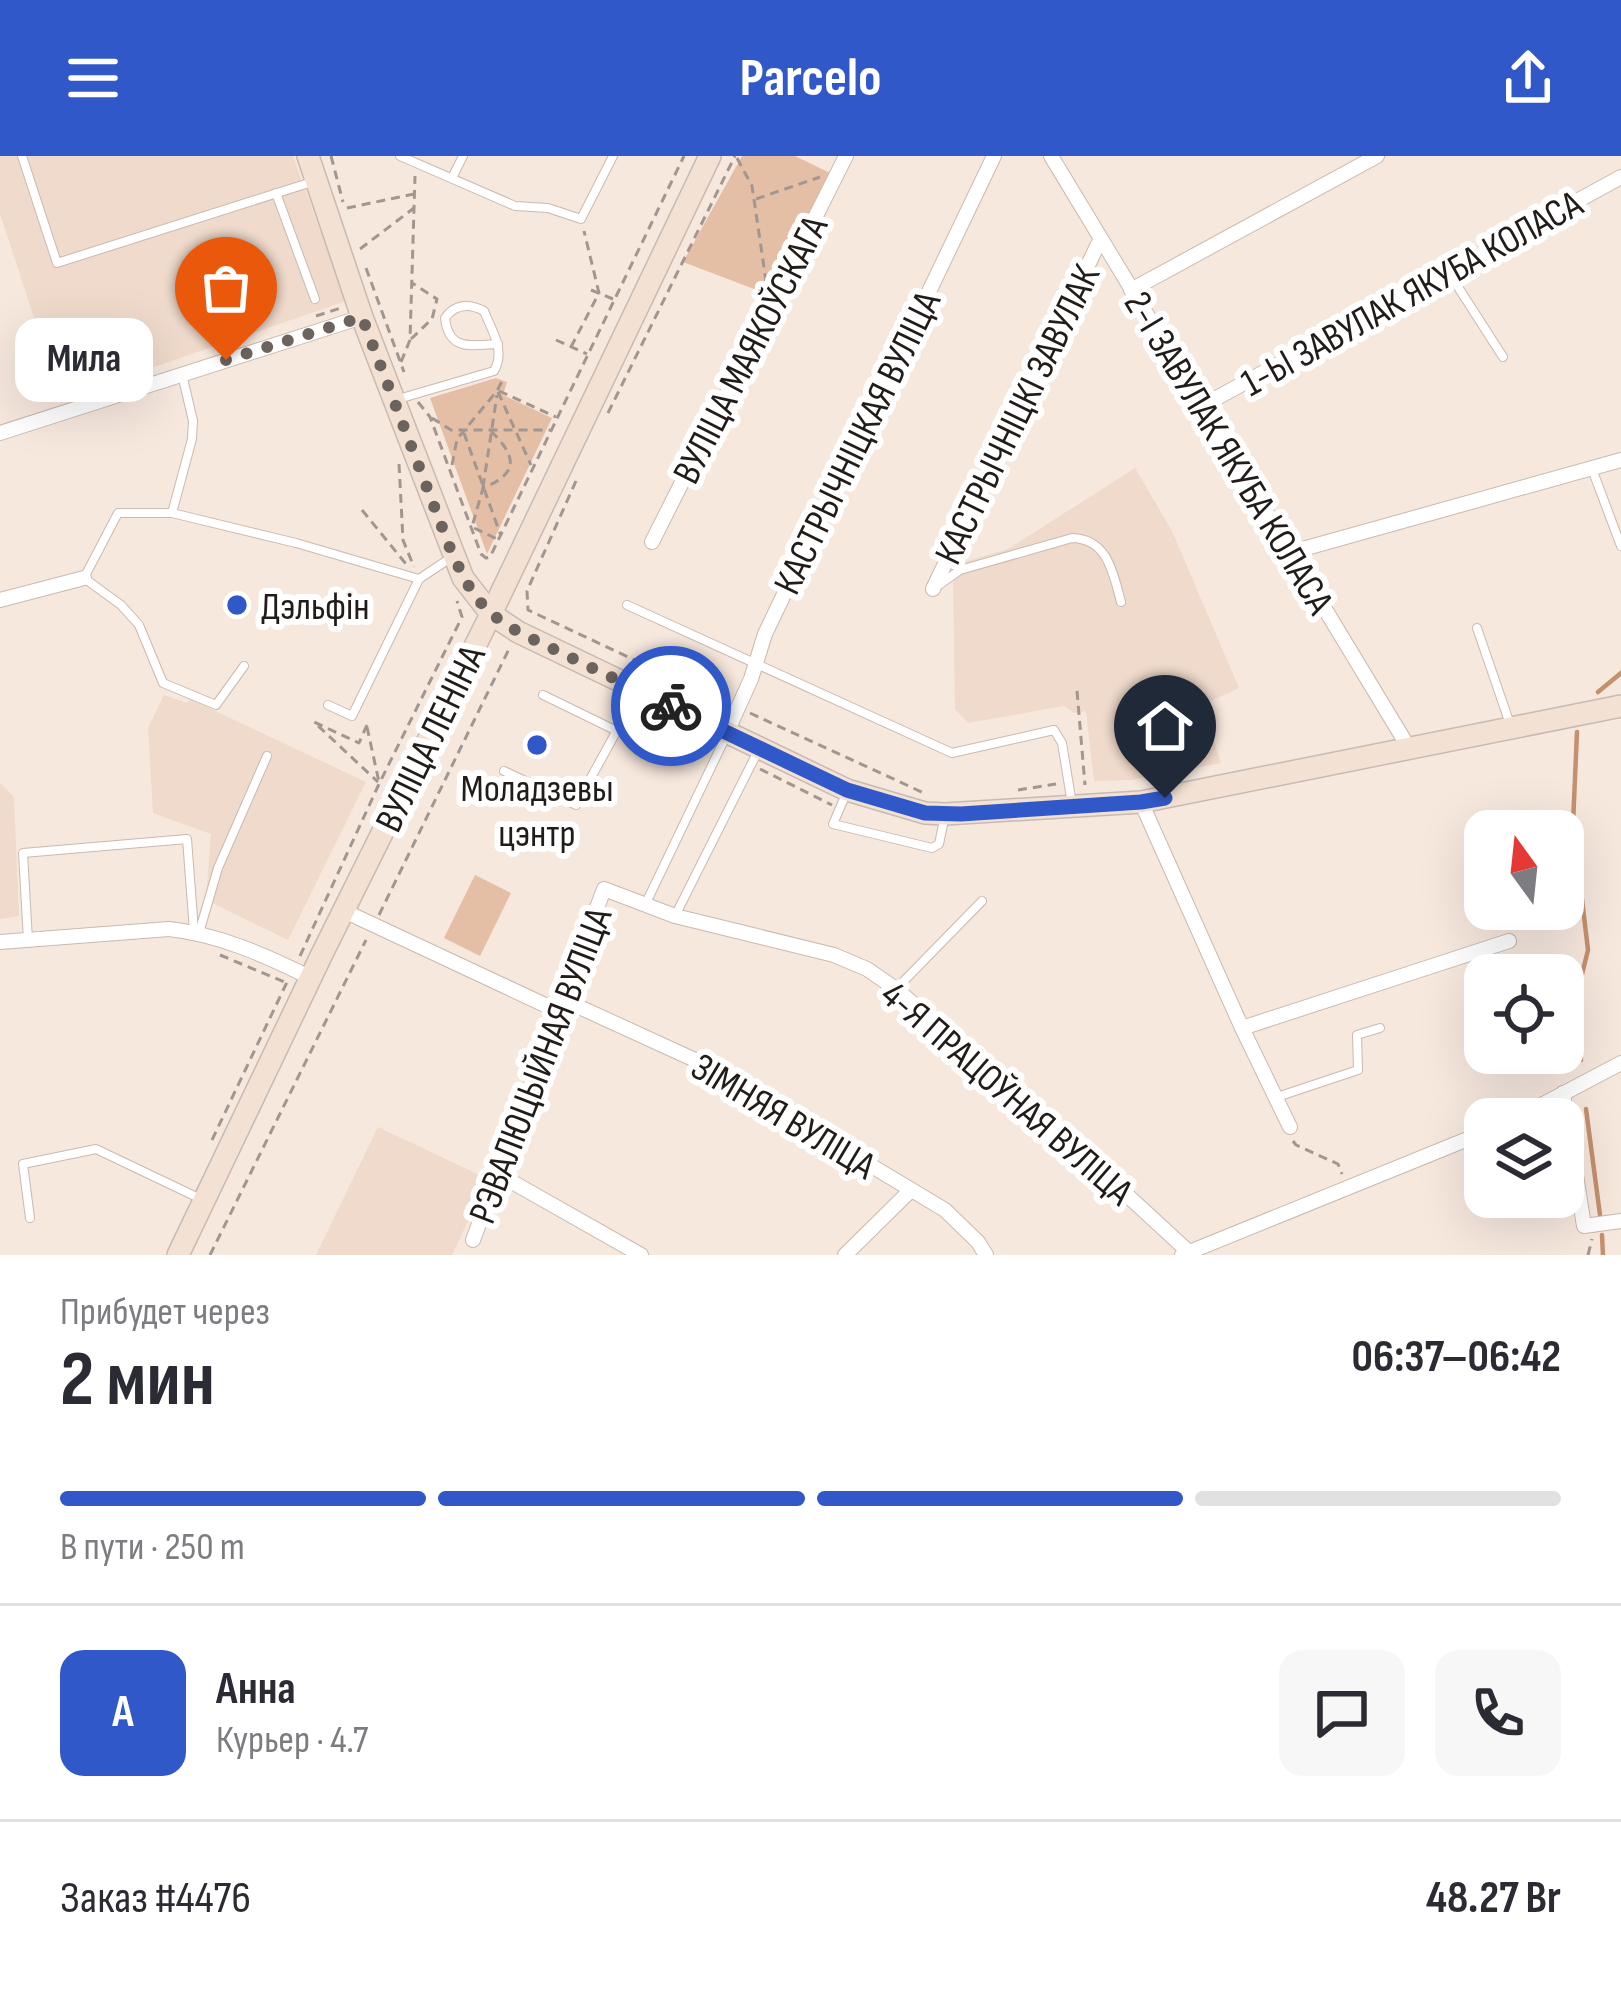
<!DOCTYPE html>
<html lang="ru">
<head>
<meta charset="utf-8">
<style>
  :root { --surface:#fff; --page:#f7f7f7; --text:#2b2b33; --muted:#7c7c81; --line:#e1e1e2; --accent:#3158c8 }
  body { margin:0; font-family:"Sofia Sans Condensed",sans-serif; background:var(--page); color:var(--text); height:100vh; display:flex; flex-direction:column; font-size:45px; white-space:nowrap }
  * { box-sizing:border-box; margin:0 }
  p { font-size:39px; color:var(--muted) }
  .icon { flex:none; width:66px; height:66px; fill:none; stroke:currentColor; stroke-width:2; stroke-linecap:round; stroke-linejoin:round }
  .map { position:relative; height:1099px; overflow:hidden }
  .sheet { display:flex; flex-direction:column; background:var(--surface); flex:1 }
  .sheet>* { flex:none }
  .needle { width:78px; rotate:345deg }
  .buttons { position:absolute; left:1464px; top:654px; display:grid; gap:24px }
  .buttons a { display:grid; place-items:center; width:120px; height:120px; border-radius:24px; background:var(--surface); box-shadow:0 12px 48px #0002; font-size:60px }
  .pin { position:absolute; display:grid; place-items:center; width:102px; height:102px; color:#fff; margin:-123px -51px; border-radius:50% 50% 50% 0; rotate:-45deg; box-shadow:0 0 12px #0007 }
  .pin .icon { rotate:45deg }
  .courier { position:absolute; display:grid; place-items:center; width:120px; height:120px; margin:-60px; border:9px solid #3158c8; border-radius:50%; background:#fff; color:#222; box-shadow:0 3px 15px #0007 }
  .bubble { position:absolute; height:84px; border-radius:24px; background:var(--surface); box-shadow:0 12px 48px #0002; font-size:39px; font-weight:700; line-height:84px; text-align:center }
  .headline em { font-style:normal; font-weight:700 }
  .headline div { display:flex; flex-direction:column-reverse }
  .headline { display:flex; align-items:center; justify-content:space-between; height:204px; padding:0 60px }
  h1 { font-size:78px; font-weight:700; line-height:90px }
  .bar { display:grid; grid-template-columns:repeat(4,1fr); gap:18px 12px; align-content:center; height:144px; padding:0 60px }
  .bar i { height:15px; border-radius:9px; background:var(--line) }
  .bar .active { background:var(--accent) }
  .bar p { grid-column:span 4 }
  .line { display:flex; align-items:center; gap:30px; padding:0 60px; border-top:3px solid var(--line) }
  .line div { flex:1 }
  .round { display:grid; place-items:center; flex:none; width:126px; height:126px; border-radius:24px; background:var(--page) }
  header { display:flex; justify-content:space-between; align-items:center; height:156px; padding:0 60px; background:var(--accent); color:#fff; font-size:54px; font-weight:700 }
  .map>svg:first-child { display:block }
  .built { fill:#efdacb }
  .green { fill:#e4bea5 }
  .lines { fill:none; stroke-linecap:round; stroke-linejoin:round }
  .stream { stroke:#c4916e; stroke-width:4.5 }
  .lane-casing { stroke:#c8bab1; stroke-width:10 }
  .street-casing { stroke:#c8bab1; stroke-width:16 }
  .secondary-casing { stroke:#c8bab1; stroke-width:24 }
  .path { stroke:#a29790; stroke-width:3; stroke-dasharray:9 6; stroke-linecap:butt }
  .lane { stroke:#fff; stroke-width:8 }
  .street { stroke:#fff; stroke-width:14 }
  .secondary { stroke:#f3e1d4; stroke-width:21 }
  .done { stroke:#6c635e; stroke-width:12; stroke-dasharray:0 21.6 }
  .route { stroke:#3158c8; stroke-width:15 }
  .poi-dot { fill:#3158c8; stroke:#fff; stroke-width:4.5 }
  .labels { text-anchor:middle; stroke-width:12; stroke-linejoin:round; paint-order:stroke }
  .street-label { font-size:39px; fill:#211c19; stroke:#fff }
  .poi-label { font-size:39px; fill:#211c19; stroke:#fff; text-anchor:start }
</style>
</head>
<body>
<header><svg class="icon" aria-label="menu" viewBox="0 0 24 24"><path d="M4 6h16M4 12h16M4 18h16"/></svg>Parcelo<svg class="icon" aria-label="share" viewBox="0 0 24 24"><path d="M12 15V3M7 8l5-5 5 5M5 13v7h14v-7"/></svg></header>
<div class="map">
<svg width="1621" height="1099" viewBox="0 0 1621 1099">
  <rect width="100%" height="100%" fill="#f7e8de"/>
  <g class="built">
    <polygon points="0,0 293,0 346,145 61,243 0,58"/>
    <polygon points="1135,312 1172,375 1239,532 1202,549 1221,607 1132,624 1094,625 1086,555 1074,557 1064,550 968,567 955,553 953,428 960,407 1008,393"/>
    <polygon points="164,539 187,547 190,543 366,626 288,784 206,744 211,678 153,657 148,572"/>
    <polygon points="0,627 14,641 19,760 0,763"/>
    <polygon points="378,971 488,1023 452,1099 316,1099"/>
  </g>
  <g class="green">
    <polygon points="742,0 795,0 830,17 767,138 683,106"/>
    <polygon points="496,222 507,226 503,239 552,262 487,398 430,242"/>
    <polygon points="475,719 511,737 480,800 444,782"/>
  </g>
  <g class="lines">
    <g class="stream">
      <polyline points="1598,536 1621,517"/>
      <polyline points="1577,576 1573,668 1588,794 1573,855 1581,904"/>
      <polyline points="1586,953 1600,1059"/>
      <polyline points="1602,1079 1603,1099"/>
    </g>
    <g class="lane-casing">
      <g id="lane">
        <polyline points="22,0 57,107 315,25"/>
        <polyline points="400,0 515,50 548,52 581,63 613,0"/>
        <polyline points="452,22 463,0"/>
        <polyline points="276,37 315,143"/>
        <polyline points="1449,117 1503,201"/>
        <polyline points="182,218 193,265 192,283 172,357 296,387 419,423 449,403"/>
        <path d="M395,244L494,215C506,195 492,175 484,155C469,147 455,148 445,162C449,196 471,189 498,188"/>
        <polyline points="1592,313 1621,390"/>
        <polyline points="172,357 118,357 84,422 121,449 139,469 163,527 216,549 244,510"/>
        <path d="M939,429L960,414L1072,382C1108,383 1113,417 1121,446"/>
        <polyline points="627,449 952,597 1054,574 1062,587 1072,648"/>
        <polyline points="1477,472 1511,571"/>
        <polyline points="543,539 617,575"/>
        <polyline points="328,549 352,560 419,423"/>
        <polyline points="504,615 576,649 638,536"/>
        <polyline points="846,638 833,668 932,692 939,688 945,659"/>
        <polyline points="646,747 727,578"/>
        <polyline points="676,758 758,595"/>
        <polyline points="199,777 218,712 267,600"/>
        <polyline points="28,784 23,697 187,683 194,775"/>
        <polyline points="897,832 982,745"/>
        <polyline points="1277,941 1358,914 1357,879 1380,872"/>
        <polyline points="30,1062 23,1008 96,993 203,1044"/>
      </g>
    </g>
    <g class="street-casing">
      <g id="street">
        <polyline points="1051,0 1409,592"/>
        <polyline points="1131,134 1377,0"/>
        <polyline points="1202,250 1621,21"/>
        <polyline points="0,277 362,161"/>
        <polyline points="652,386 846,0"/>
        <polyline points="1292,396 1621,304"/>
        <polyline points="933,433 1100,84"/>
        <polyline points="0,444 84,422"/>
        <polyline points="727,576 751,523 765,478 994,0"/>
        <polyline points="1141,646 1242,872 1290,971"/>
        <polyline points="344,755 560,856"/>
        <path d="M0,786L169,773C218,778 267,800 311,822"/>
        <polyline points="564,844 695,904 945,1054 978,1086 986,1099"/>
        <polyline points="1242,872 1509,785"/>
        <polyline points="1563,937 1584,1070 1621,1065"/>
        <polyline points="1515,963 1621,907"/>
        <polyline points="498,1018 641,1099"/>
        <polyline points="473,1084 604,733 675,760 834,799 867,813 896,833 987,910 1192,1099"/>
        <polyline points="845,1099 911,1034"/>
        <polyline points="1182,1099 1485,976"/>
      </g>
    </g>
    <g class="secondary-casing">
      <g id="secondary">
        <polyline points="308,0 362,161 463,422 491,458 518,476 847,634 925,657 945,658 1141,646 1621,550"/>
        <polyline points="178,1099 321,800 491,458 710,0"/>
      </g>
    </g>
    <g class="path">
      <polyline points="331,0 343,46"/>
      <polyline points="737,2 752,30 766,125"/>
      <polyline points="756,43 820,21"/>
      <polyline points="347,52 414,38"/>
      <polyline points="360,93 414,52"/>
      <polyline points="366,112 404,216"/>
      <polyline points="591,134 613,143"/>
      <polyline points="316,160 341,152"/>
      <polyline points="411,183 432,163 437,143 412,127"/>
      <polyline points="556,184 587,198"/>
      <polyline points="571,191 599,137 584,75"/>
      <polyline points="401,206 410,184 415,20"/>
      <polyline points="499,235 556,261"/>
      <polyline points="498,236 531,309"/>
      <polyline points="418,246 430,261 481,398 486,402 490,401 684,0"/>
      <polyline points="608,257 735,0"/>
      <polyline points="432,262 451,274 550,274"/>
      <path d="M491,275C516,300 520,317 483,332L472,371L497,383"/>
      <polyline points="464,277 501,380"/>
      <polyline points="399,308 403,384 414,411"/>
      <polyline points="452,309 457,283 497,235 502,225"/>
      <polyline points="576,325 527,435 528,454 724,546"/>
      <polyline points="483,331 497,239"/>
      <polyline points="362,354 406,408"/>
      <polyline points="1077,535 1085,629"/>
      <polyline points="750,557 926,638"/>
      <polyline points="367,569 359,587 314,566 378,626"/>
      <polyline points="367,571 379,626"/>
      <polyline points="760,613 832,649"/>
      <polyline points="1018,634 1056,628"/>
      <polyline points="379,759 509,493"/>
      <polyline points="220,799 287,827"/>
      <polyline points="300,800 379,628 462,461 457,445"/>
      <polyline points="212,984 288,824"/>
      <polyline points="1293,985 1296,989 1338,1008 1342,1018"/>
      <polyline points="210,1099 366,784"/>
      <polyline points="1588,1099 1592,1083"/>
    </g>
    <use href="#lane" class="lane"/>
    <use href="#street" class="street"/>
    <use href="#secondary" class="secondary"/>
  </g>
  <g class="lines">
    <polyline class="done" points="226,204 362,161 453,400 473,438 491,458 518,476 671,550"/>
    <polyline class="route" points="671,550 847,634 925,657 961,658 1141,646 1165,642"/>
  </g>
  <g class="poi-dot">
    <circle cx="237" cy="449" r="12"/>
    <circle cx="537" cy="589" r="12"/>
  </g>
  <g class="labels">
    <g class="street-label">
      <text transform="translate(1411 136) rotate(-29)" y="14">1-Ы ЗАВУЛАК ЯКУБА КОЛАСА</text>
      <text transform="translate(749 193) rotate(-63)" y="14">ВУЛІЦА МАЯКОЎСКАГА</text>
      <text transform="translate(1016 258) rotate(-64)" y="14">КАСТРЫЧНІЦКІ ЗАВУЛАК</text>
      <text transform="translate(856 286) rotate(-64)" y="14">КАСТРЫЧНІЦКАЯ ВУЛІЦА</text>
      <text transform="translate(1230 296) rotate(59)" y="14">2-І ЗАВУЛАК ЯКУБА КОЛАСА</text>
      <text transform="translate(429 582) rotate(-64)" y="14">ВУЛІЦА ЛЕНІНА</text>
      <text transform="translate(539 909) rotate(-69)" y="14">РЭВАЛЮЦЫЙНАЯ ВУЛІЦА</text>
      <text transform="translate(1008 936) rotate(41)" y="14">4-Я ПРАЦОЎНАЯ ВУЛІЦА</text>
      <text transform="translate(784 959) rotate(31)" y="14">ЗІМНЯЯ ВУЛІЦА</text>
    </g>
    <g class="poi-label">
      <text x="261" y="463">Дэльфін</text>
      <text x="537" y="645" text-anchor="middle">Моладзевы<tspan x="537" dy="45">цэнтр</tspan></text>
    </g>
  </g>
</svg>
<div class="buttons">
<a><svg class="needle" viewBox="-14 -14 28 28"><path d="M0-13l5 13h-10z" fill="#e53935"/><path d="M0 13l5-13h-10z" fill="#7c7c81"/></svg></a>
<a><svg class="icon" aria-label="locate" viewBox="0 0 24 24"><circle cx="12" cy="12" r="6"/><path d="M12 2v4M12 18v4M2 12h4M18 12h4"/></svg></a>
<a><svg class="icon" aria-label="layers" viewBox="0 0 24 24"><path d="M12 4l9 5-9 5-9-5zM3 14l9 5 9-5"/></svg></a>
</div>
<div class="pin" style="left:226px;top:204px;background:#ea580c"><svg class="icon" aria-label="bag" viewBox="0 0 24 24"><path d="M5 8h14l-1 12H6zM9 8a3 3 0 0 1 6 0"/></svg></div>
<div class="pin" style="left:1165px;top:642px;background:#1f2937"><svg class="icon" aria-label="home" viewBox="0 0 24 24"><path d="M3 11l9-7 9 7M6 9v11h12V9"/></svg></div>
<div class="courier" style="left:671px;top:550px"><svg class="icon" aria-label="bike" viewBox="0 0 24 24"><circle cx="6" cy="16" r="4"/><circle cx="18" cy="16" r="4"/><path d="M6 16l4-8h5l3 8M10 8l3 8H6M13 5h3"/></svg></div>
<div class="bubble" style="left:15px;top:162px;width:138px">Мила</div>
</div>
<section class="sheet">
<div class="headline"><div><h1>2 мин</h1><p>Прибудет через</p></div><em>06:37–06:42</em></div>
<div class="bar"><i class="active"></i><i class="active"></i><i class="active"></i><i></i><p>В пути · 250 m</p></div>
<div class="line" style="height:216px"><b class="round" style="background:var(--accent);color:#fff">А</b><div><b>Анна</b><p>Курьер · 4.7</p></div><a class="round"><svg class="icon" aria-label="chat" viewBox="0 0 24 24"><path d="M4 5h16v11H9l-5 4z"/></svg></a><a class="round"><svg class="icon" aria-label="phone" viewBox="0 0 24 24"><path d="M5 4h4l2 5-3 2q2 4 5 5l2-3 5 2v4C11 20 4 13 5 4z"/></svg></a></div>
<div class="line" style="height:156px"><div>Заказ #4476</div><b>48.27 Br</b></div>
</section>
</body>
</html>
